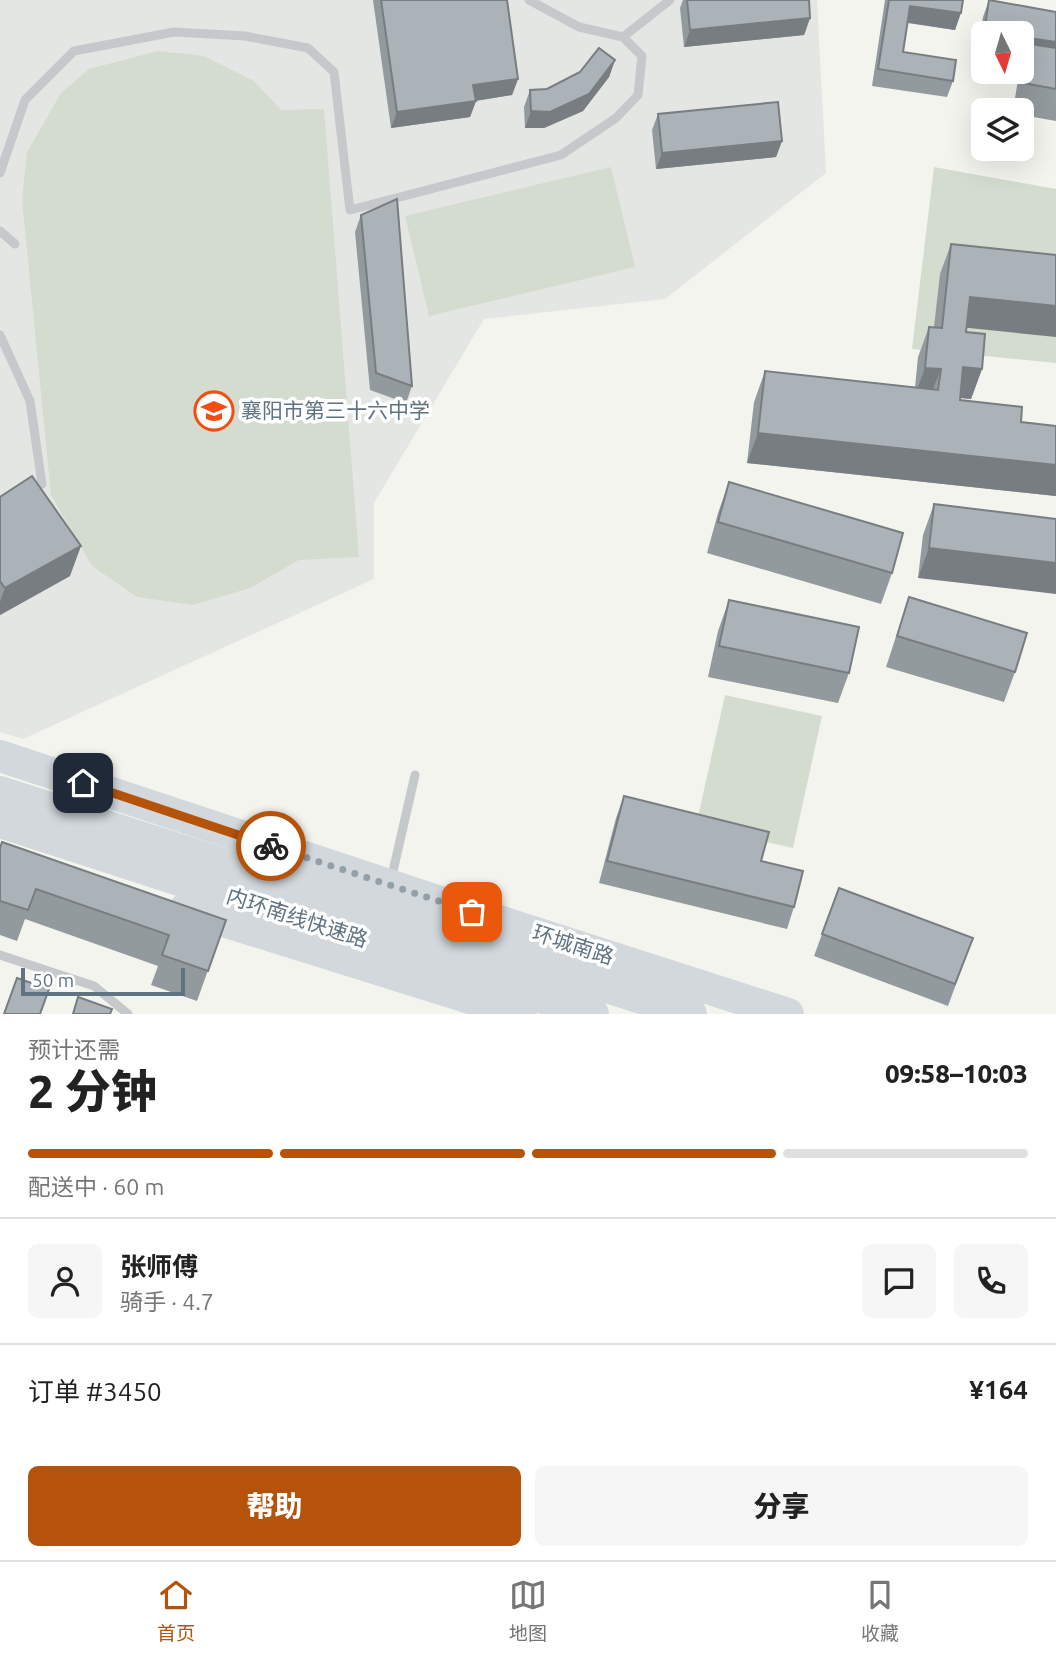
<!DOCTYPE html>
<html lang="zh">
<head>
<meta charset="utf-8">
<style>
  :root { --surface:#fff; --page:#f6f6f6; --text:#222; --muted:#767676; --line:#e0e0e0; --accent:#b45309 }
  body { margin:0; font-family:Ubuntu,"Noto Sans SC",sans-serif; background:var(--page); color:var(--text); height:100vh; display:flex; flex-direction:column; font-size:26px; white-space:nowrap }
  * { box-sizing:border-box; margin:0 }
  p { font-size:23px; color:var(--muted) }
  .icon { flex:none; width:38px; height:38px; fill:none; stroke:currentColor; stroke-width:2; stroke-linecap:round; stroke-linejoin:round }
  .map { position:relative; height:1014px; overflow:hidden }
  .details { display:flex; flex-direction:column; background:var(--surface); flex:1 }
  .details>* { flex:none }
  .needle { width:46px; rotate:175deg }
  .fabs { position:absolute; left:971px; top:21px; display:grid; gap:14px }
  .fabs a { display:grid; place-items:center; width:63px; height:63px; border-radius:10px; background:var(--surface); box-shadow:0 7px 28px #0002; font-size:35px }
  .scale { position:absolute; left:21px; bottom:18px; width:164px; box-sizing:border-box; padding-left:7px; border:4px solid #607383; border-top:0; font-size:19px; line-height:24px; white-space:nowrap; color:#607383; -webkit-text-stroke:5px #fff; paint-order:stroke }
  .pin { position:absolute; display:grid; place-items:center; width:60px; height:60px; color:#fff; margin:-30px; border-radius:14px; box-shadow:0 4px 10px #0006 }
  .courier { position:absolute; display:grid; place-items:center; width:70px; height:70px; margin:-35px; border:5px solid #b45309; border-radius:50%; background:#fff; color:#222; box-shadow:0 2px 9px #0007 }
  .summary em { font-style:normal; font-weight:800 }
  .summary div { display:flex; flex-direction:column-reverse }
  .summary { display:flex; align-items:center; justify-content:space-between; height:119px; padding:0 28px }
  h1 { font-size:46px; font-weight:800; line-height:52px }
  .bar { display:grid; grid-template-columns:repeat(4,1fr); gap:10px 7px; align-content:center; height:84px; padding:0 28px }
  .bar i { height:9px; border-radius:5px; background:var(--line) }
  .bar .on { background:var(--accent) }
  .bar p { grid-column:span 4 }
  .line { display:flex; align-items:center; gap:18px; padding:0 28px; border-top:2px solid var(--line) }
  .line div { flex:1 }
  .round { display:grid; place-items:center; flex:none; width:74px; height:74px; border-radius:10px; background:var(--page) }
  .button { display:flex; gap:14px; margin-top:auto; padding:14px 28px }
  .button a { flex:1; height:80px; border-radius:10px; background:var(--accent); color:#fff; font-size:28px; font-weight:800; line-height:80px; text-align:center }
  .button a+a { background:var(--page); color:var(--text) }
  .tab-bar { display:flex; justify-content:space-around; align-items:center; height:98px; border-top:2px solid var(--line); background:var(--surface); font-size:19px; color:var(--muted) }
  .tab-bar a { display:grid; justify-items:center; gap:4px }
  .tab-bar .on { color:var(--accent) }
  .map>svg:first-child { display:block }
  .built { fill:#e4e6e3 }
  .green { fill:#d4dcd0 }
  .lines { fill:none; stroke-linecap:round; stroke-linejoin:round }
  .lane { stroke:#c6c9cc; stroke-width:9 }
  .highway { stroke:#d2d8dc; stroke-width:32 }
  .wall { fill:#939a9e }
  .shaded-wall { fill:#787d81 }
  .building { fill:#abb3b8; stroke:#787d81; stroke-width:2 }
  .done { stroke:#94a0a9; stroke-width:7; stroke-dasharray:0 12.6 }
  .route { stroke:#b45309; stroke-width:9 }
  .labels { text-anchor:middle; stroke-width:7; stroke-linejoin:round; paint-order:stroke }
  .poi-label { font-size:21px; fill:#607383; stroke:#fff; text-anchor:start }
  .street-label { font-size:21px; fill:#607383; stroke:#fff }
</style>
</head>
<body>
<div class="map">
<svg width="1056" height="1014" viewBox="0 0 1056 1014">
  <rect width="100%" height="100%" fill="#f4f4ef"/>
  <polygon class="built" points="0,0 817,0 826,173 665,299 484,319 374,503 374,579 23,739 0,732"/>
  <g class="green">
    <polygon points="158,51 204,56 254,81 281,110 324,109 359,557 299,560 250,588 193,605 137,597 92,566 51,495 22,200 27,152 61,93 89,69"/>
    <polygon points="611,167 635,267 429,316 405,216"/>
    <polygon points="934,167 1056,189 1056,363 912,349"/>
    <polygon points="725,695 822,716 793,848 696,826"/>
  </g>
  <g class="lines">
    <g class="lane">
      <polyline points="623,37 670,0"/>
      <polyline points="0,173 25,100 74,51 174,32 245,36 308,48 334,72 350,210 561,155 616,118 638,95 642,56 623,37 579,27 529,0"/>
      <polyline points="0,231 15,244"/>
      <polyline points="0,335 30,401 42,484"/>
      <polyline points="391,880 415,775"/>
      <polyline points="0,955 94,986 128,1014"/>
    </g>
    <g class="highway">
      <polyline points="0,756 446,904 788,1014"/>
      <polyline points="0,792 691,1014"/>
      <polyline points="0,822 593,1014"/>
      <polyline points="185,909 521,1014"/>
    </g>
  </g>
  <g class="wall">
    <polygon points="373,0 507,0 518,79 512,95 476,101 470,117 391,128"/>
    <polygon points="683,0 809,0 810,18 804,35 684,47 680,8"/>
    <polygon points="885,0 963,0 955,30 907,23 903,52 953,81 947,97 872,86"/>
    <polygon points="989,0 1056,12 1056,121 1022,115 1022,110 1013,110 1019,74 1020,72 1022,72 1022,66 1026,55 1022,33 984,33 984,49 978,48 983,17"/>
    <polygon points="615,60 609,77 583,111 544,128 525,128 524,107 530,90 547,89"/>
    <polygon points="658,114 782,141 776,157 656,169 652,130"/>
    <polygon points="361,215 412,386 406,403 370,390 355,232"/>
    <polygon points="951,244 966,328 966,332 982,369 971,399 960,398 960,400 1021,422 1056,426 1056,496 747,463 754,402 765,371 915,387 918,357 929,327 934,327 940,274"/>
    <polygon points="729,482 892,573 881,604 707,553 718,513"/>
    <polygon points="0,497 70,576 0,615"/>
    <polygon points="934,504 1056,519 918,578 923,535"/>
    <polygon points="909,597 1015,672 1004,702 886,667"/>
    <polygon points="729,600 849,673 838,703 708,677 718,631"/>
    <polygon points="624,796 794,907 787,929 599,883 616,818"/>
    <polygon points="0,848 226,920 197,1001 151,985 158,966 25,919 17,941 0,935"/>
    <polygon points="839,888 973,938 948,1006 814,956"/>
  </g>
  <g class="shaded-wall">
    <polygon points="910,6 961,13 955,30 904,22"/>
    <polygon points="810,18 804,35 684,47 690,30"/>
    <polygon points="984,34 984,49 978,48"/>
    <polygon points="1022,37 1056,42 1056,59 1030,44 1026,55 1022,54"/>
    <polygon points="615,60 609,77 583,111 544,128 525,128 531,111"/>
    <polygon points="518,79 512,95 467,102 473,85"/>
    <polygon points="476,101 470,117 391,128 397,112"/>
    <polygon points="782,141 776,157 656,169 662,153"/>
    <polygon points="970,297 1056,306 1056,337 959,327"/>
    <polygon points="963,367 982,369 971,399 952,397"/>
    <polygon points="925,368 941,369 929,399 914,398"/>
    <polygon points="758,433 1056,465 1056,496 747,463"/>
    <polygon points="81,546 70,576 0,615 0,602 5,588"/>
    <polygon points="929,548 1056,563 1056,594 918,578"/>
  </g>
  <g class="building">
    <polygon points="381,0 507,0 518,79 473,85 476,101 397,112"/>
    <polygon points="687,0 809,0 810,18 690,30"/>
    <polygon points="889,0 963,0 961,13 910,6 903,52 956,60 953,81 878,69"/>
    <polygon points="989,0 1056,12 1056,42 1022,37 1022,33 995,33 984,32"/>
    <polygon points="1030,44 1056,48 1056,89 1023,83"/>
    <polygon points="599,48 615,60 589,94 550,112 531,111 530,90 547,89 580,72"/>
    <polygon points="778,102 782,141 662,153 658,114"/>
    <polygon points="397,199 412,386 376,373 361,215"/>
    <polygon points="951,244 1056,255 1056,306 970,297 966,332 985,334 982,369 963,367 960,400 1022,407 1021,422 1056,426 1056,465 758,433 765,371 938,390 941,369 925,368 929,327 942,328"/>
    <polygon points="32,476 81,546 5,588 0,581 0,497"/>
    <polygon points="729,482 903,533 892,573 718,522"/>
    <polygon points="934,504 1056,519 1056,563 929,548"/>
    <polygon points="909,597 1027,633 1015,672 897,636"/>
    <polygon points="729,600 859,627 849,673 719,646"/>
    <polygon points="624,796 769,832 761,861 803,871 794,907 607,861"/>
    <polygon points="2,842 226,920 208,971 162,955 169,935 36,889 28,910 0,901 0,848"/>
    <polygon points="839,888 973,938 955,984 822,934"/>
    <polygon points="17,978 49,989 40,1014 4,1014"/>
    <polygon points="78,997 112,1009 110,1014 73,1014"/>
  </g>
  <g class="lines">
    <polyline class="done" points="271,846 472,912"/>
    <polyline class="route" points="83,783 271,846"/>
  </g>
  <defs>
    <g id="school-ring" transform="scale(2.0125)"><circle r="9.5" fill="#fff" stroke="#f34d11" stroke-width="1.5"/><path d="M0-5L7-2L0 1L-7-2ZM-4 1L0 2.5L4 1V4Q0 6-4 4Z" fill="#f34d11"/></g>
  </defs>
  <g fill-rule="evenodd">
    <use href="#school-ring" x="214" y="411"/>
  </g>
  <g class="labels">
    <g class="poi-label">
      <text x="241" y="418">襄阳市第三十六中学</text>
    </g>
    <g class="street-label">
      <text transform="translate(297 918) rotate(18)" y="7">内环南线快速路</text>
      <text transform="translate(573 945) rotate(18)" y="7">环城南路</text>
    </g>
  </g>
</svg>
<div class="fabs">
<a><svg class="needle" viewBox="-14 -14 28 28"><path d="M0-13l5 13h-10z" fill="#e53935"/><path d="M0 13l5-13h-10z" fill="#767676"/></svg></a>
<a><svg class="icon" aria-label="layers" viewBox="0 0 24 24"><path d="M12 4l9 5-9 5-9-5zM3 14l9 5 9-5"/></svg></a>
</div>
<div class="scale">50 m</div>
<div class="pin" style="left:472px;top:912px;background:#ea580c"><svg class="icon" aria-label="bag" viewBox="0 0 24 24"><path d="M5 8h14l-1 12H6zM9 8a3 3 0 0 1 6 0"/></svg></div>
<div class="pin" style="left:83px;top:783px;background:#1f2937"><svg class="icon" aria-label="home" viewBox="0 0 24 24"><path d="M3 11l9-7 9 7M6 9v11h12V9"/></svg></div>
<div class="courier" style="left:271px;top:846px"><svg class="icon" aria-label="bike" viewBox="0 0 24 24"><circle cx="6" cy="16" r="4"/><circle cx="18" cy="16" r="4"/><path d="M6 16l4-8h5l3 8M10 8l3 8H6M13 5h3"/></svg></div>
</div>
<section class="details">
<div class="summary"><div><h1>2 分钟</h1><p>预计还需</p></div><em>09:58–10:03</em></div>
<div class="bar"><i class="on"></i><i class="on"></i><i class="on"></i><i></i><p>配送中 · 60 m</p></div>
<div class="line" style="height:126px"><a class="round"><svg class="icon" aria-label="person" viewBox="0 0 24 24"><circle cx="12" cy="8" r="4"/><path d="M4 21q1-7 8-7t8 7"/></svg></a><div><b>张师傅</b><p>骑手 · 4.7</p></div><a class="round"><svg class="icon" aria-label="chat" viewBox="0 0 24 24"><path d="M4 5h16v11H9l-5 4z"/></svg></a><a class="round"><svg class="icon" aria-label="phone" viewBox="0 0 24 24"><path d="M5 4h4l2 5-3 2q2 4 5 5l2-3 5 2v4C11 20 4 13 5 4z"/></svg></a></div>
<div class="line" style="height:91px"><div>订单 #3450</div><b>¥164</b></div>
<div class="button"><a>帮助</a><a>分享</a></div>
</section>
<nav class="tab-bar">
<a class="on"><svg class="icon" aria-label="home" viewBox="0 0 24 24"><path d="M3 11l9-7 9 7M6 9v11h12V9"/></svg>首页</a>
<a><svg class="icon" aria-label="map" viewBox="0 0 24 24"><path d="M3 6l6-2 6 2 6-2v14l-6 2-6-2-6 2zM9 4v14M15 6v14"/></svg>地图</a>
<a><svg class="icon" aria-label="saved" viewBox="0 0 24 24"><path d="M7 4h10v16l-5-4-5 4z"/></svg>收藏</a>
</nav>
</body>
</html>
